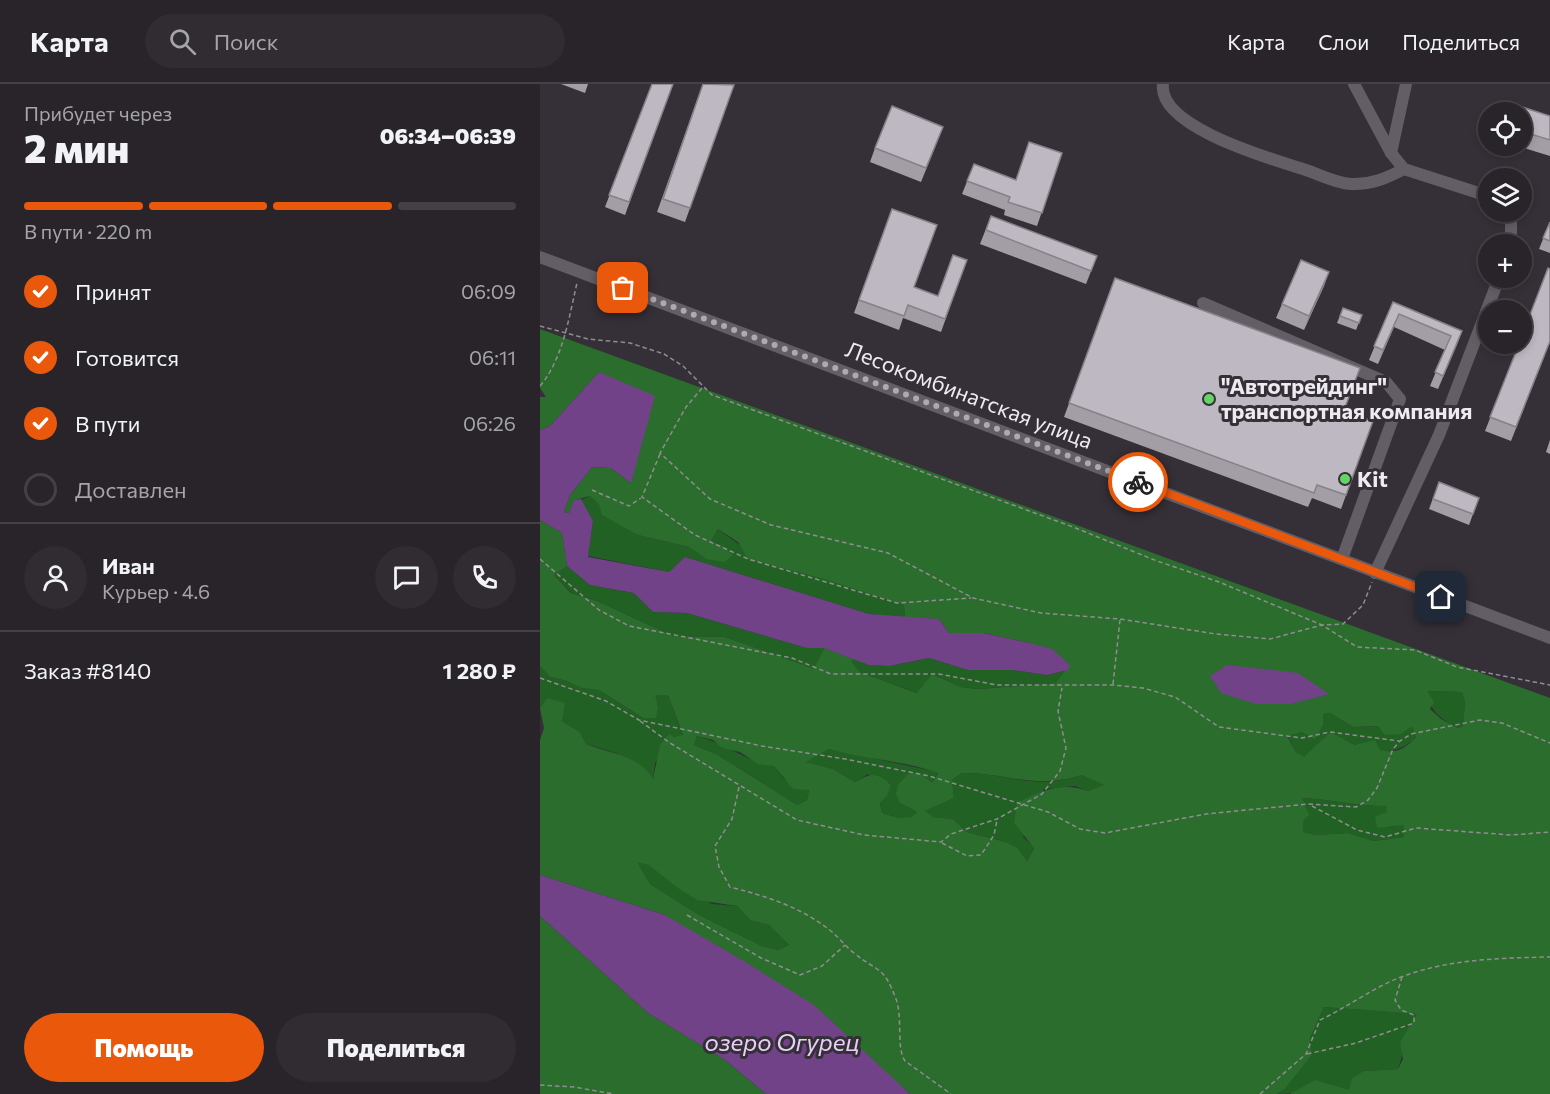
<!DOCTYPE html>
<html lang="ru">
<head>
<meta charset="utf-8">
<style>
  :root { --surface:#282429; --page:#302c31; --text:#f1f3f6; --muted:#a5a4a8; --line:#444146; --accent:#ea580c }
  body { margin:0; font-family:Commissioner,sans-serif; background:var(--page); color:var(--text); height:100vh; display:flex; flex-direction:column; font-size:22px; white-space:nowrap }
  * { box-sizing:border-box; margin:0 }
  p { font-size:20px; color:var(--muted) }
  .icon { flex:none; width:33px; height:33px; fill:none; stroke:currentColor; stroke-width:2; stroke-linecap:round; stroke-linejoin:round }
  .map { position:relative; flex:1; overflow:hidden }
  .sheet { display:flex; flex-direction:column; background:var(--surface); width:540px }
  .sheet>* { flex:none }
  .tools { position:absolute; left:938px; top:18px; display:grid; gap:12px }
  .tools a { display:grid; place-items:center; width:54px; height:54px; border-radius:50%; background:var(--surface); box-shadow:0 3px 9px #0003,0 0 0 2px var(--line); font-size:30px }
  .pin { position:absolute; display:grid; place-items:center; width:51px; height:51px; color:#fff; margin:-26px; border-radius:12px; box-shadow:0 3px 9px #0006 }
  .courier { position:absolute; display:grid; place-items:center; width:60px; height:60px; margin:-30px; border:4px solid #ea580c; border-radius:50%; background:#fff; color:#222; box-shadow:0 2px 8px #0007 }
  .head em { font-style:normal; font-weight:800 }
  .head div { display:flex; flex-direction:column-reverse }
  .head { display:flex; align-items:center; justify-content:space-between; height:102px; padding:0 24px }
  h1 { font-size:39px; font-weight:800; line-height:45px }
  .bar { display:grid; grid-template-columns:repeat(4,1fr); gap:9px 6px; align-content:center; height:72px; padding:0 24px }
  .bar i { height:8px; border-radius:4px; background:var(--line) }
  .bar .on { background:var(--accent) }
  .bar p { grid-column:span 4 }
  .line { display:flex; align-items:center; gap:15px; padding:0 24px; border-top:2px solid var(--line) }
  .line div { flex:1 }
  .round { display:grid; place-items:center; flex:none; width:63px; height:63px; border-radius:32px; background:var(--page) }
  ol { padding:0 24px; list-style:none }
  li { display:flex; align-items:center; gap:18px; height:66px }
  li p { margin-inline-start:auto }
  li .icon { padding:6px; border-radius:50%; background:var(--accent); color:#fff; stroke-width:4 }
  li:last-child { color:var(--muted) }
  li i { width:33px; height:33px; border:3px solid var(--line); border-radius:50% }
  .button { display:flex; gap:12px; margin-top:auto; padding:12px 24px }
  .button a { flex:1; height:69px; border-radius:36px; background:var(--accent); color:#fff; font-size:24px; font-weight:800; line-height:69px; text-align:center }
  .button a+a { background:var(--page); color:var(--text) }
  header { display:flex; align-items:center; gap:36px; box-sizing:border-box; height:84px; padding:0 30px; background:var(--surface); border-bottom:2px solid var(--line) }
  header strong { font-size:28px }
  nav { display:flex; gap:33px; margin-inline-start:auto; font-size:21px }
  .search { width:420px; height:54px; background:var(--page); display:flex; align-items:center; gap:15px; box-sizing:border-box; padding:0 21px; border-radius:33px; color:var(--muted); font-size:22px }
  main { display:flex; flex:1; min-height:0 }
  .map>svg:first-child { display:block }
  .green { fill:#226124 }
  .forest { fill:#2a6d2c; fill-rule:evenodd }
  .water { fill:#714288 }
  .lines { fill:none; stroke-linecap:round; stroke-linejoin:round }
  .path { stroke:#908c92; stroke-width:1.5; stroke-dasharray:4.5 3; stroke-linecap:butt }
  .minor { stroke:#635e66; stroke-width:12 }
  .wall { fill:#a39ea6 }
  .shaded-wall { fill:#848187 }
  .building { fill:#bdb8c1; stroke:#848187; stroke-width:1.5 }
  .done { stroke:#adaaaf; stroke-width:6; stroke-dasharray:0 10.8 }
  .route { stroke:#ea580c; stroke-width:8 }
  .poi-dot { fill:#65d467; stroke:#353037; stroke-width:2 }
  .labels { text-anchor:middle; stroke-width:6; stroke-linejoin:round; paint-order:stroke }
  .poi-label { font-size:22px; font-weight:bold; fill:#eeebf0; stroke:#353037; text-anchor:start }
  .street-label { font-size:22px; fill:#eeebf0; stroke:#353037 }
  .water-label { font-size:24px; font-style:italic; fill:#e8cff7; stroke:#353037 }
</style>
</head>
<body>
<header>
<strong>Карта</strong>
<div class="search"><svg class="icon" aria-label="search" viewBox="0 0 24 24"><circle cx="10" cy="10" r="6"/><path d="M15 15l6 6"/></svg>Поиск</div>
<nav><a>Карта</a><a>Слои</a><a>Поделиться</a></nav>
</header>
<main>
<section class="sheet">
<div class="head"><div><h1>2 мин</h1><p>Прибудет через</p></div><em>06:34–06:39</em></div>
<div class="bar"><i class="on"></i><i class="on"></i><i class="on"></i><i></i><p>В пути · 220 m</p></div>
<ol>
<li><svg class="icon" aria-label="check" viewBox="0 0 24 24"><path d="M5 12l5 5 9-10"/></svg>Принят<p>06:09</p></li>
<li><svg class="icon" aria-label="check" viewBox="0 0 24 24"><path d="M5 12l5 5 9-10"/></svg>Готовится<p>06:11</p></li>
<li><svg class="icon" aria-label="check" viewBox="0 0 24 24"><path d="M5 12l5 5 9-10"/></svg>В пути<p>06:26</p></li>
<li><i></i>Доставлен</li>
</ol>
<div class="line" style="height:108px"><a class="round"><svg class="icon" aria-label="person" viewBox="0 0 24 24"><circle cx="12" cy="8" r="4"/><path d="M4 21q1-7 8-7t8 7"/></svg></a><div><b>Иван</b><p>Курьер · 4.6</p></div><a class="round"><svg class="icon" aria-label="chat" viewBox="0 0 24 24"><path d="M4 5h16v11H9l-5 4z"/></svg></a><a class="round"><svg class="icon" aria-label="phone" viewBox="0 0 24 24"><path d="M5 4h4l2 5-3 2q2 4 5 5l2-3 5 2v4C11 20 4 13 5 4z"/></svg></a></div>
<div class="line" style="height:78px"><div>Заказ #8140</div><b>1 280 ₽</b></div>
<div class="button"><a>Помощь</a><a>Поделиться</a></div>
</section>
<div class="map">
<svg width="1010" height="1010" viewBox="0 0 1010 1010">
  <rect width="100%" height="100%" fill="#353037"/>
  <g class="green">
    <polygon points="50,412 98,451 149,463 166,475 183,462 171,457 178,445 204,464 364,521 365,534 329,530 145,473 129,488 48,472 53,437 41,416"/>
    <polygon points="27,482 50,501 94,509 113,528 147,529 267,564 284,564 275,586 185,553 133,552 57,517 32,509 14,491"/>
    <polygon points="312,573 329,581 349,582 389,574 428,586 473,586 507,591 528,586 517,599 438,605 421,603 392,590 378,609 320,588 312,578"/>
    <polygon points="0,582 10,593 27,597 41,604 59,606 103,634 115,611 128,611 143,652 134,653 115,679 113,696 76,669 46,660 40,648 22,637 7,614 0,624"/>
    <path d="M886,607L922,608L925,618L923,642L918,644C899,634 891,628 886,607Z"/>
    <path d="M790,629L813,643L872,641L876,653C852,679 817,664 790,648L764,674L756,668L747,651L762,648L783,630Z"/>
    <path d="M157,652C184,659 207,678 234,682L244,695L269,706L267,716L257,721L178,671L154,661Z"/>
    <polygon points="289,665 398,688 392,699 360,719 377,728 372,734 359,734 342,729 340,719 347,712 328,690 315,698 293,685 265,678"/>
    <path d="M422,689C469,689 494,707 542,691L565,701L548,707L535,702L504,705L483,753L494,763L487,777L478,764L466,758L427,748L413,735L392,733L384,727L414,714L412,696Z"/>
    <path d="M761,714C790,715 817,722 846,722L851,743L864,740L865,753L834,757L808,749L776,751L762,748Z"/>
    <polygon points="96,777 109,781 172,820 197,822 210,836 229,841 249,861 238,866 222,862 159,831 110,800"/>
    <polygon points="784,923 878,930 872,939 858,985 824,987 809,1007 737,1010 745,1005 772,971 770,954"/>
  </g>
  <g class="forest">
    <path d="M0,245L1010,614V1010H750L775,996L809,1006L812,994L824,987L858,985L863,975L860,958L877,930L784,923L770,954L772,971L745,1005L737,1010H370L329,974L125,831L0,791V656L4,644L0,624L7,614L25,619L22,637L40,648L46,660C70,670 98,670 113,695L120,661L129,650L134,653L143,651L128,611H115L118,623L116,634H103L59,606L41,604L27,597L10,593L0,582V436L22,449L27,482L14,491L31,509L57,517L133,552L185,553L274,585L284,564L312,573V578L320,588L377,609L392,590L421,603L438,605L516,599L529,581L490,559L443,549H409L399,535L365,534L364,521L284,495L208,475L198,458L178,445L171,457L183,462L193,471L184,478L166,475L149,463L98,451L62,431L59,420L50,412L35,416L29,429L24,428L30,411L52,383L71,384L91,399L59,288L10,342L0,346V313H6L0,304ZM887,607L922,608L925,618L923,642L918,644L901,635L890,625L894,618ZM790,629L813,643L838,642L845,651L861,650L872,642L876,653C865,665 856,670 840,666L835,656L815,661L790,648L764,673L756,668L747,652L762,648L775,655L783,641V630ZM157,652L173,656L182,664L200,668L218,680L234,682L253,705L269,706L267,716L257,721L178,671L154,661ZM289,665C325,676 363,676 398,689L392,699L380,689L368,690L358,701L356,710L360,719L377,728L372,733L359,734L342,729L340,719L347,712L351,701C337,688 330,689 315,698L293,685L266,678ZM422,689C469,689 494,706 542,691L564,701L548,707C522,697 500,707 477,719L474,739L494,764L487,777L478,764L466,758L427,748L413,735L393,733L385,727L414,714L412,696ZM762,714C790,715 817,722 846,722L847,728L835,733L837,744L864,741V753L834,757L808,749L776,751L763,748V737L769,731ZM97,778L109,781L138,804L157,816L197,822L210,836L229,841L249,861L238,866L222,862L159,831L110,800Z"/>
    <polygon points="0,832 108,929 185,976 226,1010 0,1010"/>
  </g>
  <g class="water">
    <polygon points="59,288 115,312 91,399 71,384 52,383 30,411 24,428 29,429 34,416 41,415 53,437 48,473 129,488 145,473 329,530 399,535 409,549 443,549 490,559 512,565 530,581 528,586 507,591 473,586 428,586 389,574 349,582 329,581 284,564 267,564 147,529 113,528 94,509 50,501 27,482 22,449 0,436 0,346 10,342"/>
    <polygon points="687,581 758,589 789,610 751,620 716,620 681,609 670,592"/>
    <polygon points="0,791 125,831 207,879 274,921 370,1010 226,1010 185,976 108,929 0,832"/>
  </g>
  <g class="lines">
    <g class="path">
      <polyline points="0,242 48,255 90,259 124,270 143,282 172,311 533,443 617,477 679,498 782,541 817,563 875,566 917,583 1010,601"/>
      <path d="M0,302C23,275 29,233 37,199"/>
      <polyline points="162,304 146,323 120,369 170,415 231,441 348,469 433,514 501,529 580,535 676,550 730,555 782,541 803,540 823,521 832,498"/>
      <polyline points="120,370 102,413 155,451 208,475 357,519 431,514"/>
      <polyline points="52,406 89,422 101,414"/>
      <polyline points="0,475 59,526 89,542 252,574 291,590 399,590 457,601 573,601 603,604 635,613 679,643 762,654 790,648 859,657"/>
      <polyline points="0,594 66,617 99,636 222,662 305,675 389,692 508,728 540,745 565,749 666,730 768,720 816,723 828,716 837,704 853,665 860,657 871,650 940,636 962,639 1010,659"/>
      <polyline points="573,600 580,536"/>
      <polyline points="100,637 130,659 257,736 324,751 401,758 411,750 457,735 502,710 520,687 526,664 518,627 522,604"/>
      <path d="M199,703L192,735L175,762L179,783L190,803C225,812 258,822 287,844C297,851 305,862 314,869C340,890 343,881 356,915C363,934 356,964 365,977L411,1010"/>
      <polyline points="772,722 817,746 845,753 876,744 971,751 1010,748"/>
      <polyline points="402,759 427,772 441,771 454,751 457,736"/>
      <polyline points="147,831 221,874 260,891 282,882 305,861"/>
      <polyline points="767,970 816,959 874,939 874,931 861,926 855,916 862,893"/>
      <polyline points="0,1001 34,1003 74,1010"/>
      <path d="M720,1010L766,970L780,936C808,923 832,904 861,893C909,875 959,874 1010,873"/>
    </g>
    <g class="minor">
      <path d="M623,0C617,43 732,75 763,85C779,90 794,99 811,100C831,101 847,94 864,85"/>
      <polyline points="814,0 851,69"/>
      <polyline points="866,0 851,69 864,85 948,112"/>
      <polyline points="964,128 971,138 971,160"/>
      <polyline points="0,173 1010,554"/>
      <polyline points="663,219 846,298 860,315 802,475"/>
      <polyline points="835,489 899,351 959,194"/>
    </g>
  </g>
  <g class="wall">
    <polygon points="21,0 48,0 45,9"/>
    <polygon points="112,0 133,0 85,131 65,123"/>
    <polygon points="163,0 194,1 145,138 117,128"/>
    <polygon points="981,28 1010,32 1010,72 978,62 981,62"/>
    <polygon points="398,56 381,98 330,78 335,64"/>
    <polygon points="522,69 497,142 464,131 465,126 422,110 434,80 476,96"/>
    <polygon points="352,125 374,203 398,212 427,176 401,248 363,234 359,246 314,229"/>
    <polygon points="451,132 557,172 546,200 440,160"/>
    <polygon points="1010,138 1010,169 999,165"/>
    <polygon points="789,188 784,202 764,246 736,234 742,220"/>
    <polygon points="575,194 805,326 833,337 801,425 772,414 768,423 524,333"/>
    <polygon points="853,218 922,247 898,305 890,302 905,266 854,243 838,280 829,276"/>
    <polygon points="803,224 822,231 816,246 797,239"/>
    <polygon points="1010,258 971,357 945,347 979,260"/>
    <polygon points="1010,356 1010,370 1006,368"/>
    <polygon points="899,398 939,414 929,441 889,425"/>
  </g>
  <g class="shaded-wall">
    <polygon points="789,188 784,202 764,246 769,232"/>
    <polygon points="859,230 854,243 838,280 843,266"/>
    <polygon points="922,247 917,261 898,305 903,292"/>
  </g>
  <g class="building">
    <polygon points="112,0 133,0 89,118 69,111"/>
    <polygon points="163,0 194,1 150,124 123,115"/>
    <polygon points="352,22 403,43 386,84 335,64"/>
    <polygon points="979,22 1010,32 1010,56 981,47 981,28 977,28"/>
    <polygon points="489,58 522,69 502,129 468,118 470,113 427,97 434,80 476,96"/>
    <polygon points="352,125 397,141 374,203 398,212 413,171 427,176 405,235 368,221 364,232 319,216"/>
    <polygon points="451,132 557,172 551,187 446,146"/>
    <polygon points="1010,138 1010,157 1003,154"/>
    <polygon points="761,176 789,188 769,232 742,220"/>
    <polygon points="1008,184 1010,185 1010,257 976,343 950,333 979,260 981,260 981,254"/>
    <polygon points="575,194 820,284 804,326 833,337 806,411 777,401 774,409 529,319"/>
    <polygon points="853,218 922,247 903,292 895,288 911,252 859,230 843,266 834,262"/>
    <polygon points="803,224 822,231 819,239 800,232"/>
    <polygon points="899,398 939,414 933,430 893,415"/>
  </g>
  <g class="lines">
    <polyline class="done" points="83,204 598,398"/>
    <polyline class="route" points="598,398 901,513"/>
  </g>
  <g class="poi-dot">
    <circle cx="669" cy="315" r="6"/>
    <circle cx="805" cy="395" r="6"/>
  </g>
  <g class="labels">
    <g class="poi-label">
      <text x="681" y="310">"Автотрейдинг"<tspan x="681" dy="25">транспортная компания</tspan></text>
      <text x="817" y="403">Kit</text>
    </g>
    <g class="street-label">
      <text transform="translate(429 311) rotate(21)" y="8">Лесокомбинатская улица</text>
    </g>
    <g class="water-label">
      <text x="242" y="967">озеро Огурец</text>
    </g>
  </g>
</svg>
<div class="tools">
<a><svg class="icon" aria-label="locate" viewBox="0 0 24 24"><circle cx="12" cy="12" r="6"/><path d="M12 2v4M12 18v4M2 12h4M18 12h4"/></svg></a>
<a><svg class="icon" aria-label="layers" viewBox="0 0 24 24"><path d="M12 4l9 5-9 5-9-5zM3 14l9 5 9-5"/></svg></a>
<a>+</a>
<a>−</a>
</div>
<div class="pin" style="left:83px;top:204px;background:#ea580c"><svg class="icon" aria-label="bag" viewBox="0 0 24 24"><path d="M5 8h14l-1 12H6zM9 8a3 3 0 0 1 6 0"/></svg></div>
<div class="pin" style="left:901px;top:513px;background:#1f2937"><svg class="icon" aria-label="home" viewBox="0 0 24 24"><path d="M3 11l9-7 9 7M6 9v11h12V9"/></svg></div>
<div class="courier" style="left:598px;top:398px"><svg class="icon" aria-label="bike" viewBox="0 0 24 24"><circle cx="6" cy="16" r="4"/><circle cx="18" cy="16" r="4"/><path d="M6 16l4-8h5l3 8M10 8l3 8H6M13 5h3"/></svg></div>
</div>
</main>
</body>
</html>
